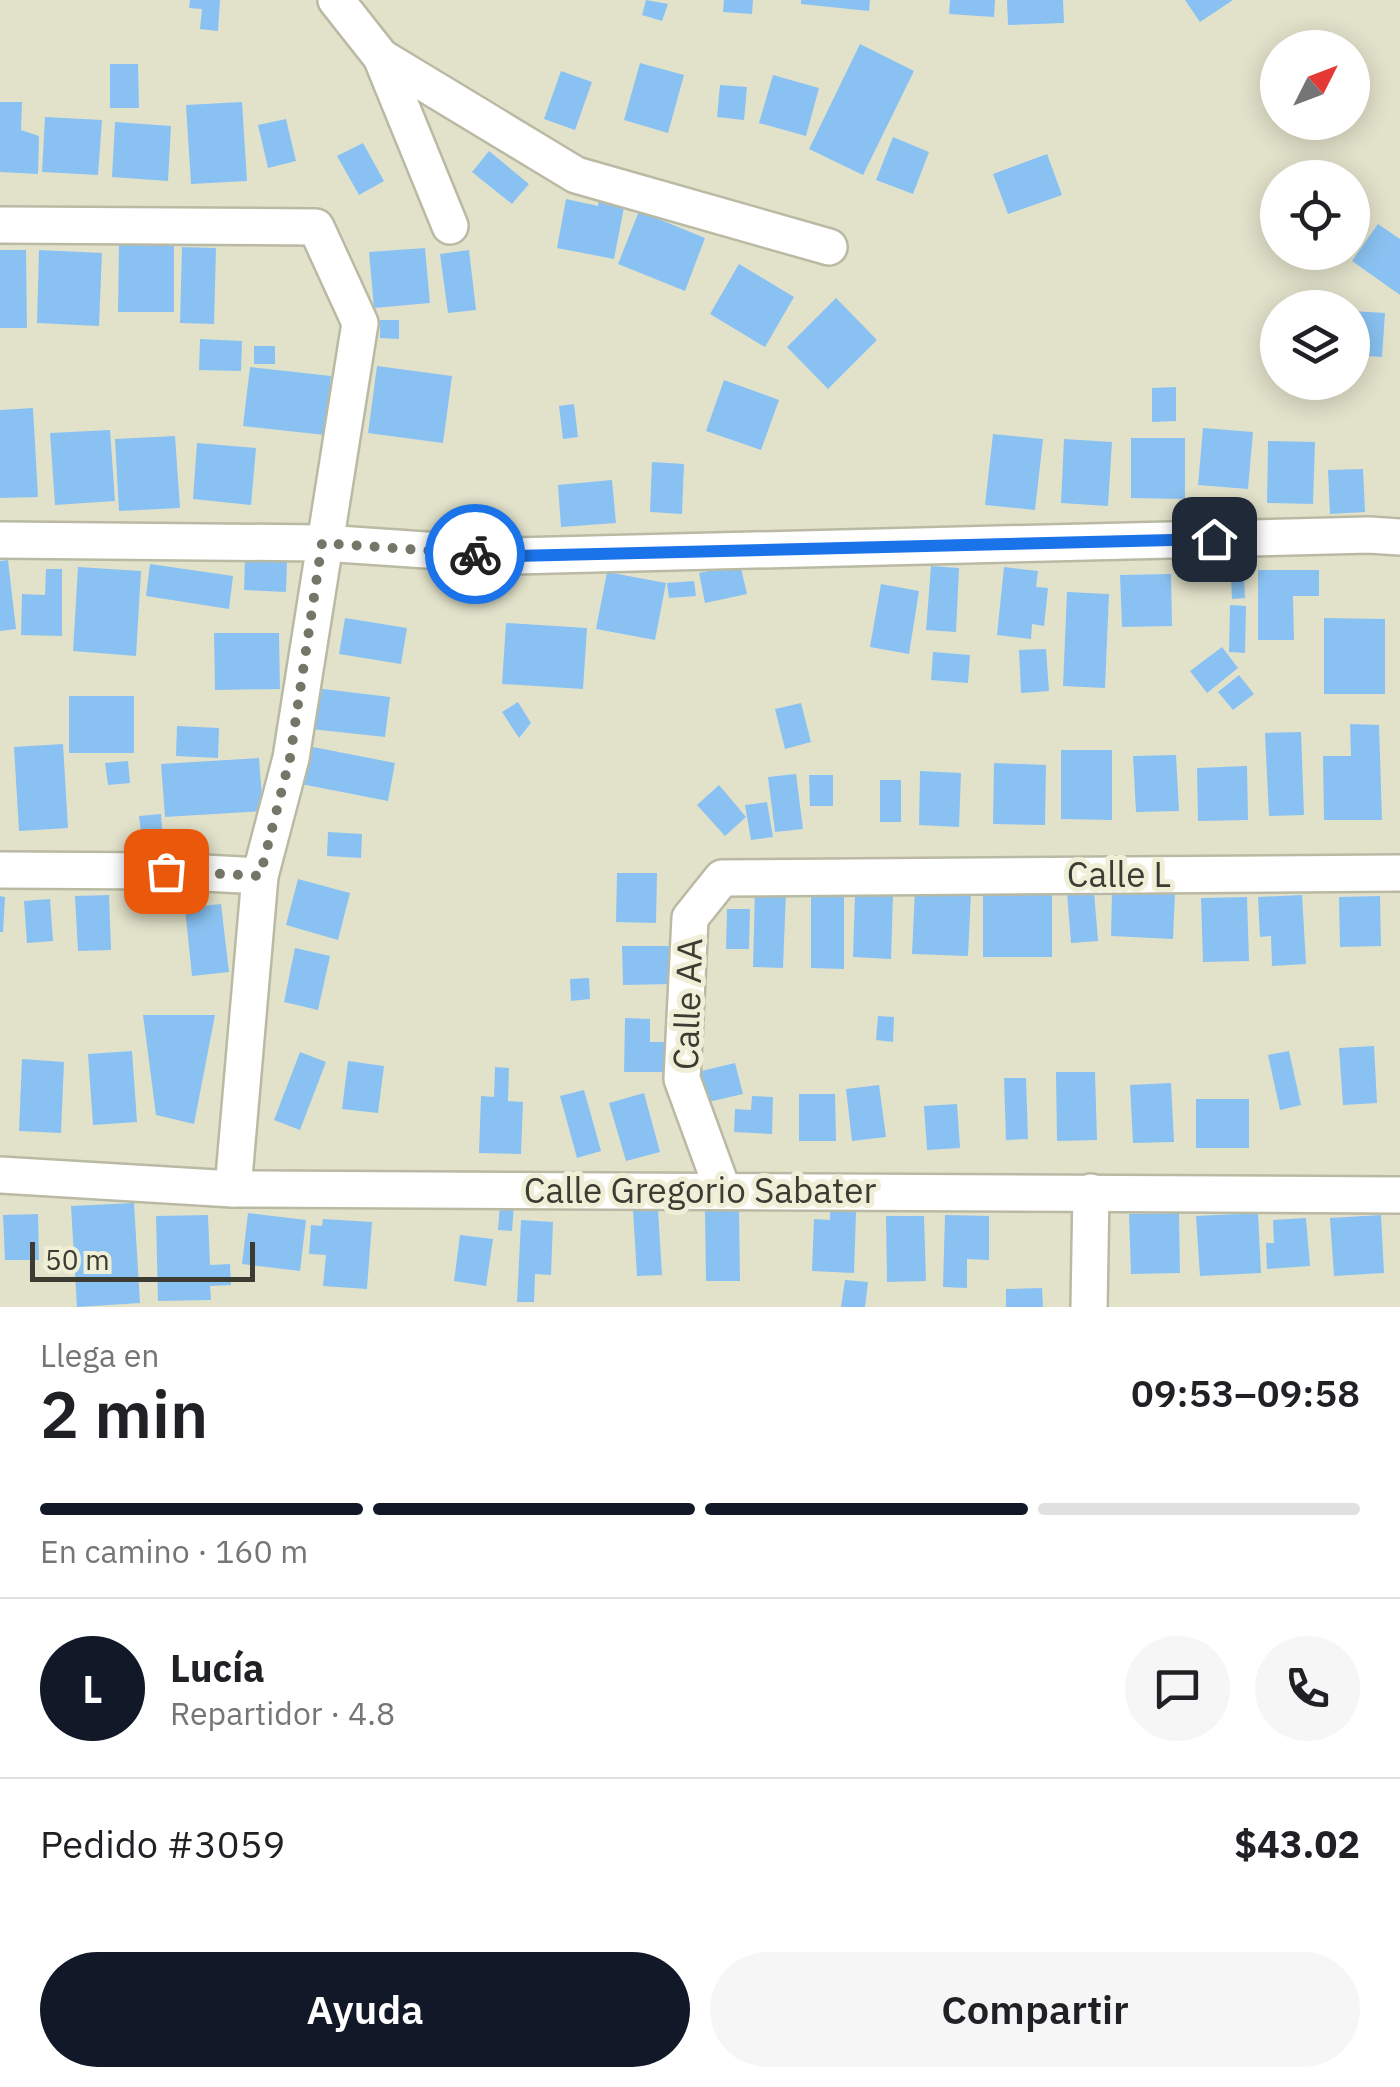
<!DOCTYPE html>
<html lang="es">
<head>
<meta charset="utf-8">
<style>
  :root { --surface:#fff; --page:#f6f6f6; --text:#202124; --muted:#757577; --line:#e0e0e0; --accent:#111827 }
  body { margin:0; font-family:"IBM Plex Sans",sans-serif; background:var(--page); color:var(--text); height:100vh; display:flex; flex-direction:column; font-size:38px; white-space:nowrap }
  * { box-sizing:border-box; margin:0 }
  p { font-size:32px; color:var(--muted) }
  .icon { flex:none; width:55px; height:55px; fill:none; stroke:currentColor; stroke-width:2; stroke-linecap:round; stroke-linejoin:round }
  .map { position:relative; height:1307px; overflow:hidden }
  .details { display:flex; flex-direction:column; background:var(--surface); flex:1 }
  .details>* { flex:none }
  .needle { width:65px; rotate:48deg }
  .tools { position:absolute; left:1260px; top:30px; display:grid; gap:20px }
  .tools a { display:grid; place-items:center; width:110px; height:110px; border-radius:50%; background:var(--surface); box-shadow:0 5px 25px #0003; font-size:50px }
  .scale { position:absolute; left:30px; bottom:25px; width:225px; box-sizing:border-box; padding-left:10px; border:5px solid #3c3c33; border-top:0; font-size:28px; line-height:35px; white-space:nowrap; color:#3c3c33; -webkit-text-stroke:8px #efefd8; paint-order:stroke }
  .pin { position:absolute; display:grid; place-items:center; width:85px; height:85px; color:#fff; margin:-42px; border-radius:20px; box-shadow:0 5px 15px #0006 }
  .courier { position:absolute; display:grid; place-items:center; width:100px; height:100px; margin:-50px; border:8px solid #1a73e8; border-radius:50%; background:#fff; color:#222; box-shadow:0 2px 12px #0007 }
  .headline em { font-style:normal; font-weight:600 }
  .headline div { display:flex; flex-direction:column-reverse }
  .headline { display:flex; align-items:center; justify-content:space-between; height:170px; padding:0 40px }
  h1 { font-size:65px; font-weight:600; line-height:75px }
  .bar { display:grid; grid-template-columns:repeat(4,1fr); gap:15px 10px; align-content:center; height:120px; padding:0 40px }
  .bar i { height:12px; border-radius:8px; background:var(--line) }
  .bar .on { background:var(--accent) }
  .bar p { grid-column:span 4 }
  .line { display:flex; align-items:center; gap:25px; padding:0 40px; border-top:2px solid var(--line) }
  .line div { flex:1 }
  .round { display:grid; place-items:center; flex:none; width:105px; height:105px; border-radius:52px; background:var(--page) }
  .action { display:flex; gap:20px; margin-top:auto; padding:20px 40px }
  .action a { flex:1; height:115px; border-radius:60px; background:var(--accent); color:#fff; font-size:40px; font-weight:600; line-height:115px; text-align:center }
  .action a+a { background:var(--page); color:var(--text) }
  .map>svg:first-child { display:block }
  .building { fill:#89c2f2 }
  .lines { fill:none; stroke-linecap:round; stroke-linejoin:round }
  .street-casing { stroke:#babaa4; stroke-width:40 }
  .street { stroke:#fff; stroke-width:35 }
  .done { stroke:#767668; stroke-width:10; stroke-dasharray:0 18 }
  .route { stroke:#1a73e8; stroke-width:12 }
  .labels { text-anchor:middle; stroke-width:10; stroke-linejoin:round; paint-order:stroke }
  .street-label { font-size:35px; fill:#3c3c33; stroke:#efefd8 }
</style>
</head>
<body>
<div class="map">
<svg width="1400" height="1307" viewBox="0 0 1400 1307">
  <rect width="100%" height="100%" fill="#e2e2cb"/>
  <g class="building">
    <polygon points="190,0 220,0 218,31 200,29 202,9 189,8"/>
    <polygon points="646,0 668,4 662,21 642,15"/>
    <polygon points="724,0 753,0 752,14 723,12"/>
    <polygon points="801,0 870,0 869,11 801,4"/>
    <polygon points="950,0 995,0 994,17 949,14"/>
    <polygon points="1007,0 1063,0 1064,23 1008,25"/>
    <polygon points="1185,0 1233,0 1200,22"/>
    <polygon points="860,44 914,71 863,175 809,149"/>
    <polygon points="640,63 684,75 668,133 624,120"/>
    <polygon points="110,64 138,64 139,108 110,108"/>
    <polygon points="561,71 592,82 575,130 544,119"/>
    <polygon points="773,75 819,88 806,136 759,123"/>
    <polygon points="720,85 747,87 744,120 717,117"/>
    <polygon points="0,102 22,102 21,130 39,136 38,174 0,172"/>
    <polygon points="242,102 247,181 191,184 186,105"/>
    <polygon points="45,117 102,120 98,175 42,172"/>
    <polygon points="286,119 296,161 268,168 258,125"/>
    <polygon points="115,122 171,126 168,181 112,177"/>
    <polygon points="893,137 929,152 913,194 876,180"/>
    <polygon points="363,143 384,181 359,195 337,156"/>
    <polygon points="489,151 529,184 512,204 472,172"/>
    <polygon points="1047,154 1062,195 1008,214 993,174"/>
    <polygon points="600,191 626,197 614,259 557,248 566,199 598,206"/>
    <polygon points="639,211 705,238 685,291 618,264"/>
    <polygon points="1378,224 1400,239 1400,295 1352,261"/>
    <polygon points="119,244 174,244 174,312 118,312"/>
    <polygon points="182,247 216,248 214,324 180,323"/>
    <polygon points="425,248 430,303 374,308 369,252"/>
    <polygon points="0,250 26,250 27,328 0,328"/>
    <polygon points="39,250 102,253 99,326 37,323"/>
    <polygon points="469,250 476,310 448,313 440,254"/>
    <polygon points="739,264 794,297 765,347 710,314"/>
    <polygon points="836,298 877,340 828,389 787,347"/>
    <polygon points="1352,311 1385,313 1382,357 1352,355"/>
    <polygon points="380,320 399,320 399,339 380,338"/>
    <polygon points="200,339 242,341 241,371 199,370"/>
    <rect x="254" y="346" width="21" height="18"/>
    <polygon points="377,366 452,376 443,443 368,433"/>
    <polygon points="250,367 331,376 325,435 243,426"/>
    <polygon points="724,380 779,400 761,450 706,431"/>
    <polygon points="1176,387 1176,421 1152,422 1152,388"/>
    <polygon points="574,404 578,437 563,439 559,406"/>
    <polygon points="33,408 38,497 0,498 0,410"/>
    <polygon points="1203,428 1253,432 1248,489 1198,485"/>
    <polygon points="110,430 115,501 55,505 50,433"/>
    <polygon points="993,434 1043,439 1035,510 985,505"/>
    <polygon points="175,436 180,508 119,511 115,439"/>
    <polygon points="1131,438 1185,438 1185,499 1131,498"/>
    <polygon points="1064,439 1112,442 1108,506 1061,503"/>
    <polygon points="1268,441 1315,442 1313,504 1267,503"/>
    <polygon points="197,443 256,448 251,505 193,499"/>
    <polygon points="652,462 684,464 682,514 650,512"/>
    <polygon points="1363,469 1365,512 1330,514 1328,470"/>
    <polygon points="612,480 616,523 561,527 558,485"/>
    <polygon points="1243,555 1245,598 1232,599 1230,556"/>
    <polygon points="8,560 16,629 0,631 0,561"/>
    <polygon points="245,560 287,561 286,592 244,590"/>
    <polygon points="150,564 233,576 229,609 146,596"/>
    <polygon points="740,564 747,594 705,603 699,573"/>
    <polygon points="931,566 959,568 956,632 926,630"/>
    <polygon points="78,567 141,571 136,656 73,651"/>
    <polygon points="1004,567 1038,571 1036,587 1048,588 1044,626 1032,624 1031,639 997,635"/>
    <polygon points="46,569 62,569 62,636 21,635 22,594 45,595"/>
    <polygon points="1258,570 1319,570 1319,596 1293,596 1294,640 1258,640"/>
    <polygon points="607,572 666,583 655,640 596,629"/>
    <polygon points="1171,574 1172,626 1122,627 1120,575"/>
    <polygon points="694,581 696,596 669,598 667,583"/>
    <polygon points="881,584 919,591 909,654 870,647"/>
    <polygon points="1067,592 1109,594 1105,688 1063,686"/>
    <polygon points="1230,605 1246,606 1245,653 1229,652"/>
    <polygon points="345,618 407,628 401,664 339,654"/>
    <polygon points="1324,618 1385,619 1385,694 1324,694"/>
    <polygon points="506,623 587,628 583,689 502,684"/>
    <polygon points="214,633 279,633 280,689 215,690"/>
    <polygon points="1222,647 1238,668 1207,693 1190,671"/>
    <polygon points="1046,649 1049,691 1021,693 1019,650"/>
    <polygon points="933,652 970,655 968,683 931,680"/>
    <polygon points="1239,675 1254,694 1233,710 1218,692"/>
    <polygon points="315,688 390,697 385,737 311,729"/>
    <rect x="69" y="696" width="65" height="57"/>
    <polygon points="518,702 531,723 519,738 502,712"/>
    <polygon points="801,703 811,742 785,749 775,709"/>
    <polygon points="1350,724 1379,725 1382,820 1324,820 1323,756 1351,756"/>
    <polygon points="177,726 219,728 218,758 176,756"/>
    <polygon points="1301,732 1304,815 1269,816 1265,733"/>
    <polygon points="63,744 68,828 19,831 14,747"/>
    <polygon points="308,746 395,763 388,801 301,784"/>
    <polygon points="1061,750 1112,750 1112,820 1061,819"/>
    <polygon points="1176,755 1179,811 1136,812 1133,756"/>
    <polygon points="259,758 263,811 165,817 161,764"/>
    <polygon points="128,761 130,783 108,785 105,763"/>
    <polygon points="994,763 1046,765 1045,825 993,824"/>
    <polygon points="1247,766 1248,820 1198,821 1197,768"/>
    <polygon points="920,771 961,773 959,827 919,825"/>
    <polygon points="796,774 803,829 775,832 768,777"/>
    <polygon points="809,775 833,775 833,806 810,806"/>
    <rect x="880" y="780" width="21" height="42"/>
    <polygon points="719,785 746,817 725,836 697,805"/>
    <polygon points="767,802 773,837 751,840 745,805"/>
    <polygon points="161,814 162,830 141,832 139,816"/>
    <polygon points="328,832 362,834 361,858 327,856"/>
    <polygon points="617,873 657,873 656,923 616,922"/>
    <polygon points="298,879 350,893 338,940 286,925"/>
    <rect x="983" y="886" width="69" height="71"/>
    <polygon points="811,889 844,889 844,969 811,968"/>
    <polygon points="915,889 971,892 968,956 912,954"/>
    <polygon points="755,890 786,892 783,968 753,967"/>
    <polygon points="1112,890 1175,892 1173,939 1111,936"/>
    <polygon points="1094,891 1098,941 1071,943 1067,893"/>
    <polygon points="855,892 893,894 891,959 853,957"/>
    <polygon points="109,895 111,950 78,951 75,896"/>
    <polygon points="1302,895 1306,964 1272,966 1271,936 1260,937 1258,897"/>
    <polygon points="0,896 5,897 3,932 0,932"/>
    <polygon points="1380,896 1381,946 1340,947 1339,897"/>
    <polygon points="1247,897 1249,961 1203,962 1201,898"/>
    <polygon points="50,899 53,941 27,943 24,901"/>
    <polygon points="221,904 229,972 192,976 185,908"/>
    <polygon points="727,909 750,909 749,949 726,949"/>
    <polygon points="622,946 671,946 672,984 623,985"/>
    <polygon points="295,948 330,956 318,1010 284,1002"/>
    <polygon points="589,978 590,999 571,1001 570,979"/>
    <polygon points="143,1015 215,1015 194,1124 156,1115"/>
    <polygon points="878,1016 894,1017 893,1042 876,1040"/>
    <polygon points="625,1018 650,1019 650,1042 666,1042 666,1072 624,1072"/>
    <polygon points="1374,1046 1377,1103 1343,1105 1339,1048"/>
    <polygon points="132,1051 137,1122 93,1125 88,1054"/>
    <polygon points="1289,1051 1301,1105 1280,1110 1268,1055"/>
    <polygon points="300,1052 326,1062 300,1130 274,1120"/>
    <polygon points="22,1059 64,1062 61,1133 19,1131"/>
    <polygon points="348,1061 384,1066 378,1113 342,1109"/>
    <polygon points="735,1063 743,1094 704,1103 697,1072"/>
    <polygon points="495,1067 509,1068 508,1101 523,1102 521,1154 479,1153 481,1096 494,1097"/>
    <polygon points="1056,1072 1095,1072 1097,1140 1057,1141"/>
    <polygon points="1004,1078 1026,1078 1028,1139 1006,1140"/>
    <polygon points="1171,1083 1174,1142 1133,1143 1130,1085"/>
    <polygon points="879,1085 886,1137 852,1141 846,1089"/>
    <polygon points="584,1090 601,1151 577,1158 560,1096"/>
    <polygon points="644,1093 660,1152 626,1161 609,1103"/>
    <polygon points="799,1094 835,1094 836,1141 799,1141"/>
    <polygon points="752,1096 773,1097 772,1134 734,1132 735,1109 751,1110"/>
    <rect x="1196" y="1099" width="53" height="49"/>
    <polygon points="957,1104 960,1148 927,1150 924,1106"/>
    <polygon points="134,1203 140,1303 77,1307 71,1206"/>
    <polygon points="500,1204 514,1205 512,1231 498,1230"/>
    <polygon points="658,1209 662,1275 637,1276 633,1210"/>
    <polygon points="739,1210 740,1281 706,1281 705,1211"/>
    <polygon points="830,1211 856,1212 854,1273 812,1271 814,1219 830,1220"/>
    <polygon points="248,1213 306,1220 300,1271 242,1264"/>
    <polygon points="1179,1213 1180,1273 1131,1274 1129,1214"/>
    <polygon points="1258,1213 1261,1273 1200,1276 1196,1216"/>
    <polygon points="38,1214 39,1260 5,1260 3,1215"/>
    <polygon points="208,1215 210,1265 230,1264 231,1285 210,1286 211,1300 158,1301 156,1216"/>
    <polygon points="945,1215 989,1216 989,1260 967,1259 967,1288 943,1287"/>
    <polygon points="1381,1215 1384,1273 1334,1276 1330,1218"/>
    <polygon points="886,1216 924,1216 926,1281 887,1282"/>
    <polygon points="1306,1218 1310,1266 1267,1269 1266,1243 1274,1243 1273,1220"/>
    <polygon points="323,1219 372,1222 367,1289 323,1286 326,1255 309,1254 311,1225 322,1226"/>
    <polygon points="521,1220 553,1222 551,1275 535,1274 534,1302 517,1302"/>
    <polygon points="460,1235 493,1239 486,1286 454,1281"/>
    <polygon points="845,1280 868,1282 865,1307 841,1307"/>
    <polygon points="1042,1288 1043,1307 1006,1307 1006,1289"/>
  </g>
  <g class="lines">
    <g class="street-casing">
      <g id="street">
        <polyline points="336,0 381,57 450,226"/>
        <polyline points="381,57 576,175 829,247"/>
        <polyline points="0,225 316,227 360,323 291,758 260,876 233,1189"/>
        <polyline points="0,540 323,543 514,556 1369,535 1400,537"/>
        <polyline points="0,870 166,871 260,876"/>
        <polyline points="0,1175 233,1189 1400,1195"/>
        <polyline points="723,1191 682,1079 690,918 722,878 1400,873"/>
        <polyline points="1089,1307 1091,1192"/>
      </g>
    </g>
    <use href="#street" class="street"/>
  </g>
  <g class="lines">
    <polyline class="done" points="166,871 260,876 290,758 322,543 475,554"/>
    <polyline class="route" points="475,554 514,556 1214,539"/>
  </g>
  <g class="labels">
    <g class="street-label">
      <text x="1119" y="887">Calle L</text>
      <text transform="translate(688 1004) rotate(-88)" y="12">Calle AA</text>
      <text x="700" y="1203">Calle Gregorio Sabater</text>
    </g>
  </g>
</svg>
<div class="tools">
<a><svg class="needle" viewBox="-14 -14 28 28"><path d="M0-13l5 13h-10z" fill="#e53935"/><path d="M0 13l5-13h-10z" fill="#757577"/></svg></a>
<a><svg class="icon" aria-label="locate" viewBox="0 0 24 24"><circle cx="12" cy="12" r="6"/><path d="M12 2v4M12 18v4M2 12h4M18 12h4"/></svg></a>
<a><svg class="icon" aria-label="layers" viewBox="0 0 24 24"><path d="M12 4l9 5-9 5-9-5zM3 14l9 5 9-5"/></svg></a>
</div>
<div class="scale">50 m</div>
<div class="pin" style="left:166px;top:871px;background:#ea580c"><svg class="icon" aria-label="bag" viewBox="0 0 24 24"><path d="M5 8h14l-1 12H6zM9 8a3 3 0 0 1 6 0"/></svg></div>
<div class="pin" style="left:1214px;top:539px;background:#1f2937"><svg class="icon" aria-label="home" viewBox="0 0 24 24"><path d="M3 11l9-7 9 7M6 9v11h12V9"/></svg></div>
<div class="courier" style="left:475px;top:554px"><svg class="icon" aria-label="bike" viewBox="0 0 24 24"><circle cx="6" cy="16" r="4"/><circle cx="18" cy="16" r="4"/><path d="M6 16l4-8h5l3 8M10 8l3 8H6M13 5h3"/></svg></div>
</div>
<section class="details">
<div class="headline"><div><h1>2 min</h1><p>Llega en</p></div><em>09:53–09:58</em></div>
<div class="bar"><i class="on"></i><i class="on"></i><i class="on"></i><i></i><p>En camino · 160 m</p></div>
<div class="line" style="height:180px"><b class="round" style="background:var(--accent);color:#fff">L</b><div><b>Lucía</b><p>Repartidor · 4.8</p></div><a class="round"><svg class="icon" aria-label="chat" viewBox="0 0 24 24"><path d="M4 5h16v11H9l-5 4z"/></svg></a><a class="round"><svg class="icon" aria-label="phone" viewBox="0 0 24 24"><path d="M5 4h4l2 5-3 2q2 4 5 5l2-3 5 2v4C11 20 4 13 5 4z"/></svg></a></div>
<div class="line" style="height:130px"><div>Pedido #3059</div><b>$43.02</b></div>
<div class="action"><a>Ayuda</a><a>Compartir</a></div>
</section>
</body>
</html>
